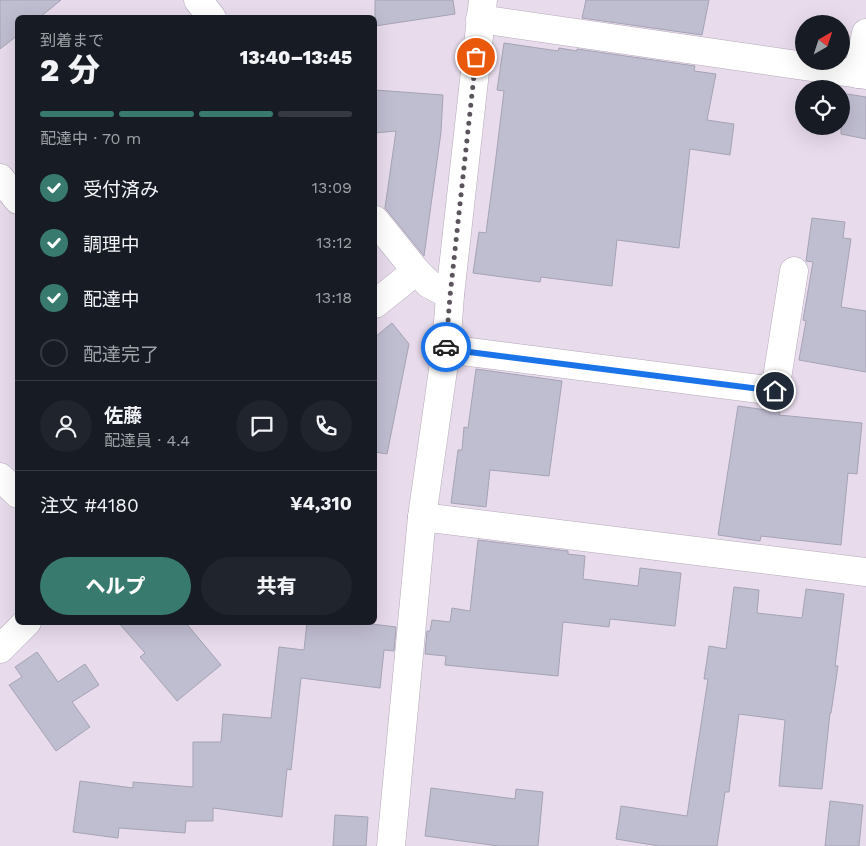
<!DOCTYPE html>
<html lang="ja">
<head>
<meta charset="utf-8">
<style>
  :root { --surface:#171b24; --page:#20242c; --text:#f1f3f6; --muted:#9ea1a6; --line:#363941; --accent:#387b6e }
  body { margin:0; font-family:"Work Sans","Noto Sans JP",sans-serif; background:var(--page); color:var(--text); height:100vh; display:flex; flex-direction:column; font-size:19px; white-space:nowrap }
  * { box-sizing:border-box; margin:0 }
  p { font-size:16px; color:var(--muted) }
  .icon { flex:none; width:28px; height:28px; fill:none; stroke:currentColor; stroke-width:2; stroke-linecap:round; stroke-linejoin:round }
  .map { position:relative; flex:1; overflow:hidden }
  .drawer { position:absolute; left:15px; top:15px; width:362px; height:610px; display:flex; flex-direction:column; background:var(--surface); border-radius:8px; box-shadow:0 5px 20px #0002 }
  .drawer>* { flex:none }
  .needle { width:32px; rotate:39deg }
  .tools { position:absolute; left:795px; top:15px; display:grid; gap:10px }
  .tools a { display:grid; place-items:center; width:55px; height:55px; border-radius:50%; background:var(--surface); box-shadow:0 5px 20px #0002; font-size:25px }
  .pin { position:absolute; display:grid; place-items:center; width:42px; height:42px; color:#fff; margin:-21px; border:2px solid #fff; border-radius:50%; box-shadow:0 1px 5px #0007 }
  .courier { position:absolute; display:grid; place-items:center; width:50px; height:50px; margin:-25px; border:4px solid #1a73e8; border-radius:50%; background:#fff; color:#222; box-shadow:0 1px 6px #0007 }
  .headline em { font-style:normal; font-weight:800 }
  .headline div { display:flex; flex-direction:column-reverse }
  .headline { display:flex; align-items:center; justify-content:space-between; height:85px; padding:0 25px }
  h1 { font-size:32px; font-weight:800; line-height:38px }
  .bar { display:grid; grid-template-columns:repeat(4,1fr); gap:8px 5px; align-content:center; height:60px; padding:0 25px }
  .bar i { height:6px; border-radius:4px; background:var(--line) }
  .bar .selected { background:var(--accent) }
  .bar p { grid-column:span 4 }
  .line { display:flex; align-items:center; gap:12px; padding:0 25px; border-top:1px solid var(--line) }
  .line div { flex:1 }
  .round { display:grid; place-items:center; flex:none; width:52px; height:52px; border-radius:26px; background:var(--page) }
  ol { padding:0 25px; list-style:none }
  li { display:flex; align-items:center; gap:15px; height:55px }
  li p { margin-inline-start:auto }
  li .icon { padding:5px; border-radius:50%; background:var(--accent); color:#fff; stroke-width:4 }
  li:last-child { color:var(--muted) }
  li i { width:28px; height:28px; border:2px solid var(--line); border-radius:50% }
  .button { display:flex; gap:10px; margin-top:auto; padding:10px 25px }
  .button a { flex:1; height:58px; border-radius:30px; background:var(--accent); color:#fff; font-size:20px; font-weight:800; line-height:58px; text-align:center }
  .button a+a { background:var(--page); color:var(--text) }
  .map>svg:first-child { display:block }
  .building { fill:#bfbdd0; stroke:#a5a3b5 }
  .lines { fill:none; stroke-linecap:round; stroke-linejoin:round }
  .street-casing { stroke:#b4a8b8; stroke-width:29 }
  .street { stroke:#fff; stroke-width:28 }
  .done { stroke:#5b545d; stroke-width:5; stroke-dasharray:0 9 }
  .route { stroke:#1a73e8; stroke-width:6 }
</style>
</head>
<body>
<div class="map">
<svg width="866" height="846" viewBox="0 0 866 846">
  <rect width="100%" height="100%" fill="#e8dbec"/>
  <g class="building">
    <polygon points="0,0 61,0 39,18 18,18 18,35 0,49"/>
    <polygon points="375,0 453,0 455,14 375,26"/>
    <polygon points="586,0 709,0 702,35 582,18"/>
    <polygon points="504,43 558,51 559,48 577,51 577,49 695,66 694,71 716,74 707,120 734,124 730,155 690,149 679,248 617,240 612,286 541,277 540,282 473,273 479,232 486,233 495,165 504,91 497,90"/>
    <polygon points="375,90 443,95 441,132 424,256 385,208 396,131 375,133"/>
    <polygon points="841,93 866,97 866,139 841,134"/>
    <polygon points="812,218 845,222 843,238 851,239 841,307 866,311 866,372 799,360 806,321 803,320 813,262 806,261"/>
    <polygon points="392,323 409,344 387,454 375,452 375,337"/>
    <polygon points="476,369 562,381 549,476 490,470 486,507 451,503 458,450 462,450 464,427 468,428"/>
    <polygon points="738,406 780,412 779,415 862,423 857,474 848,473 841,545 761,536 760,541 718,535"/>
    <polygon points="478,540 568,551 568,554 585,556 583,579 638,586 640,568 681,573 675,626 610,619 609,627 563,622 558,676 445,665 446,656 425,654 427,631 430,631 432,620 450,622 452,608 470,611"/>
    <polygon points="734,587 759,590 757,613 802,618 806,589 844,594 835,666 838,666 831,713 830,713 822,789 779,786 785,720 739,714 729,792 725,792 717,846 659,846 616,839 621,806 687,816 708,679 704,679 709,646 726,649"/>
    <polygon points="118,622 185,622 221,665 177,701 140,657 145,653"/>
    <polygon points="307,622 372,622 372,624 396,627 394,651 384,650 380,688 301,678 291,770 287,769 282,817 213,808 213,821 186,821 185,833 119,828 118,838 73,832 80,781 133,788 133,782 193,787 193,742 221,742 223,714 271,718 279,647 304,650"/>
    <polygon points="37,652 58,682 85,664 99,685 72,702 90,727 56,751 9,685 22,677 15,667"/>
    <polygon points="431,788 515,799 516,789 543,792 538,846 499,846 425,836"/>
    <polygon points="830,801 863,805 859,846 825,846"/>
    <polygon points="335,815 368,817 366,846 333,846"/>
  </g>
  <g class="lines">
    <g class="street-casing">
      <g id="street">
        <polyline points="198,0 212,18"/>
        <polyline points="480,19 866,75"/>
        <polyline points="858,74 866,33"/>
        <polyline points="0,178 18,200"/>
        <polyline points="375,220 416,271 429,284 450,295"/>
        <polyline points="375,304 416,271"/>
        <polyline points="446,349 775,391 794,271"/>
        <polyline points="0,477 18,494"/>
        <polyline points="422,517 866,572"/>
        <polyline points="0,649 27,622"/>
        <polyline points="391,846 422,517 446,349 450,295 483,0"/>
      </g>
    </g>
    <use href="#street" class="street"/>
  </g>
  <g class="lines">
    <polyline class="done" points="446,347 450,296 476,57"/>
    <polyline class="route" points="446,347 446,349 775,391"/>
  </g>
</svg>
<div class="tools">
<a><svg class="needle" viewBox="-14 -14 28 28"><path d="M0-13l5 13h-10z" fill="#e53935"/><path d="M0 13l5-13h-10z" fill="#9ea1a6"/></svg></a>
<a><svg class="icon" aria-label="locate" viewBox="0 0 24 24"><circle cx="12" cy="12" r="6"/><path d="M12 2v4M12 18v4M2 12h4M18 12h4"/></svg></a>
</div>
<div class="pin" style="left:476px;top:57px;background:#ea580c"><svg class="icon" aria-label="bag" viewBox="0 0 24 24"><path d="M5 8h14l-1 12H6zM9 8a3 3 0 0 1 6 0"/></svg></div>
<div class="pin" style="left:775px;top:391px;background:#1f2937"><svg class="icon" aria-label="home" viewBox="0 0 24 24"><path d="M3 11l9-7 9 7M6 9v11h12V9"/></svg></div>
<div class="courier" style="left:446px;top:347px"><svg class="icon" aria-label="car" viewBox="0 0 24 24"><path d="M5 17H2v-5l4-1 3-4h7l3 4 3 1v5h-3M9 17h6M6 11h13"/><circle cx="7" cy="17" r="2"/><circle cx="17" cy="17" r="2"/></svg></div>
<section class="drawer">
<div class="headline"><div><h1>2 分</h1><p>到着まで</p></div><em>13:40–13:45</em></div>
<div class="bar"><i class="selected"></i><i class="selected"></i><i class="selected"></i><i></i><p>配達中 · 70 m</p></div>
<ol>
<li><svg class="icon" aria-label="check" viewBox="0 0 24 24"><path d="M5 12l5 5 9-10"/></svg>受付済み<p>13:09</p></li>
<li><svg class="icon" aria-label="check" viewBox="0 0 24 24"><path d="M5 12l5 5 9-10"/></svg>調理中<p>13:12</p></li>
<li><svg class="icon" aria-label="check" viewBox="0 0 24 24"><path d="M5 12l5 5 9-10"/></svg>配達中<p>13:18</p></li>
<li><i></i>配達完了</li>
</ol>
<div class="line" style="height:90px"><a class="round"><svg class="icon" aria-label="person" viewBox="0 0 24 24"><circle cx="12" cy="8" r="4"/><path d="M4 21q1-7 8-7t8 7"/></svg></a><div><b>佐藤</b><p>配達員 · 4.4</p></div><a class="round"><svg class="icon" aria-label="chat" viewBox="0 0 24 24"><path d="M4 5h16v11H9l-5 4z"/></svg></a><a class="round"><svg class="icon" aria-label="phone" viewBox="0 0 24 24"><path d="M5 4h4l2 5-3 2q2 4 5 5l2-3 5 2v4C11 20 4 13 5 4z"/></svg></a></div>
<div class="line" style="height:65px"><div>注文 #4180</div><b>¥4,310</b></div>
<div class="button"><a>ヘルプ</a><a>共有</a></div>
</section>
</div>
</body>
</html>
